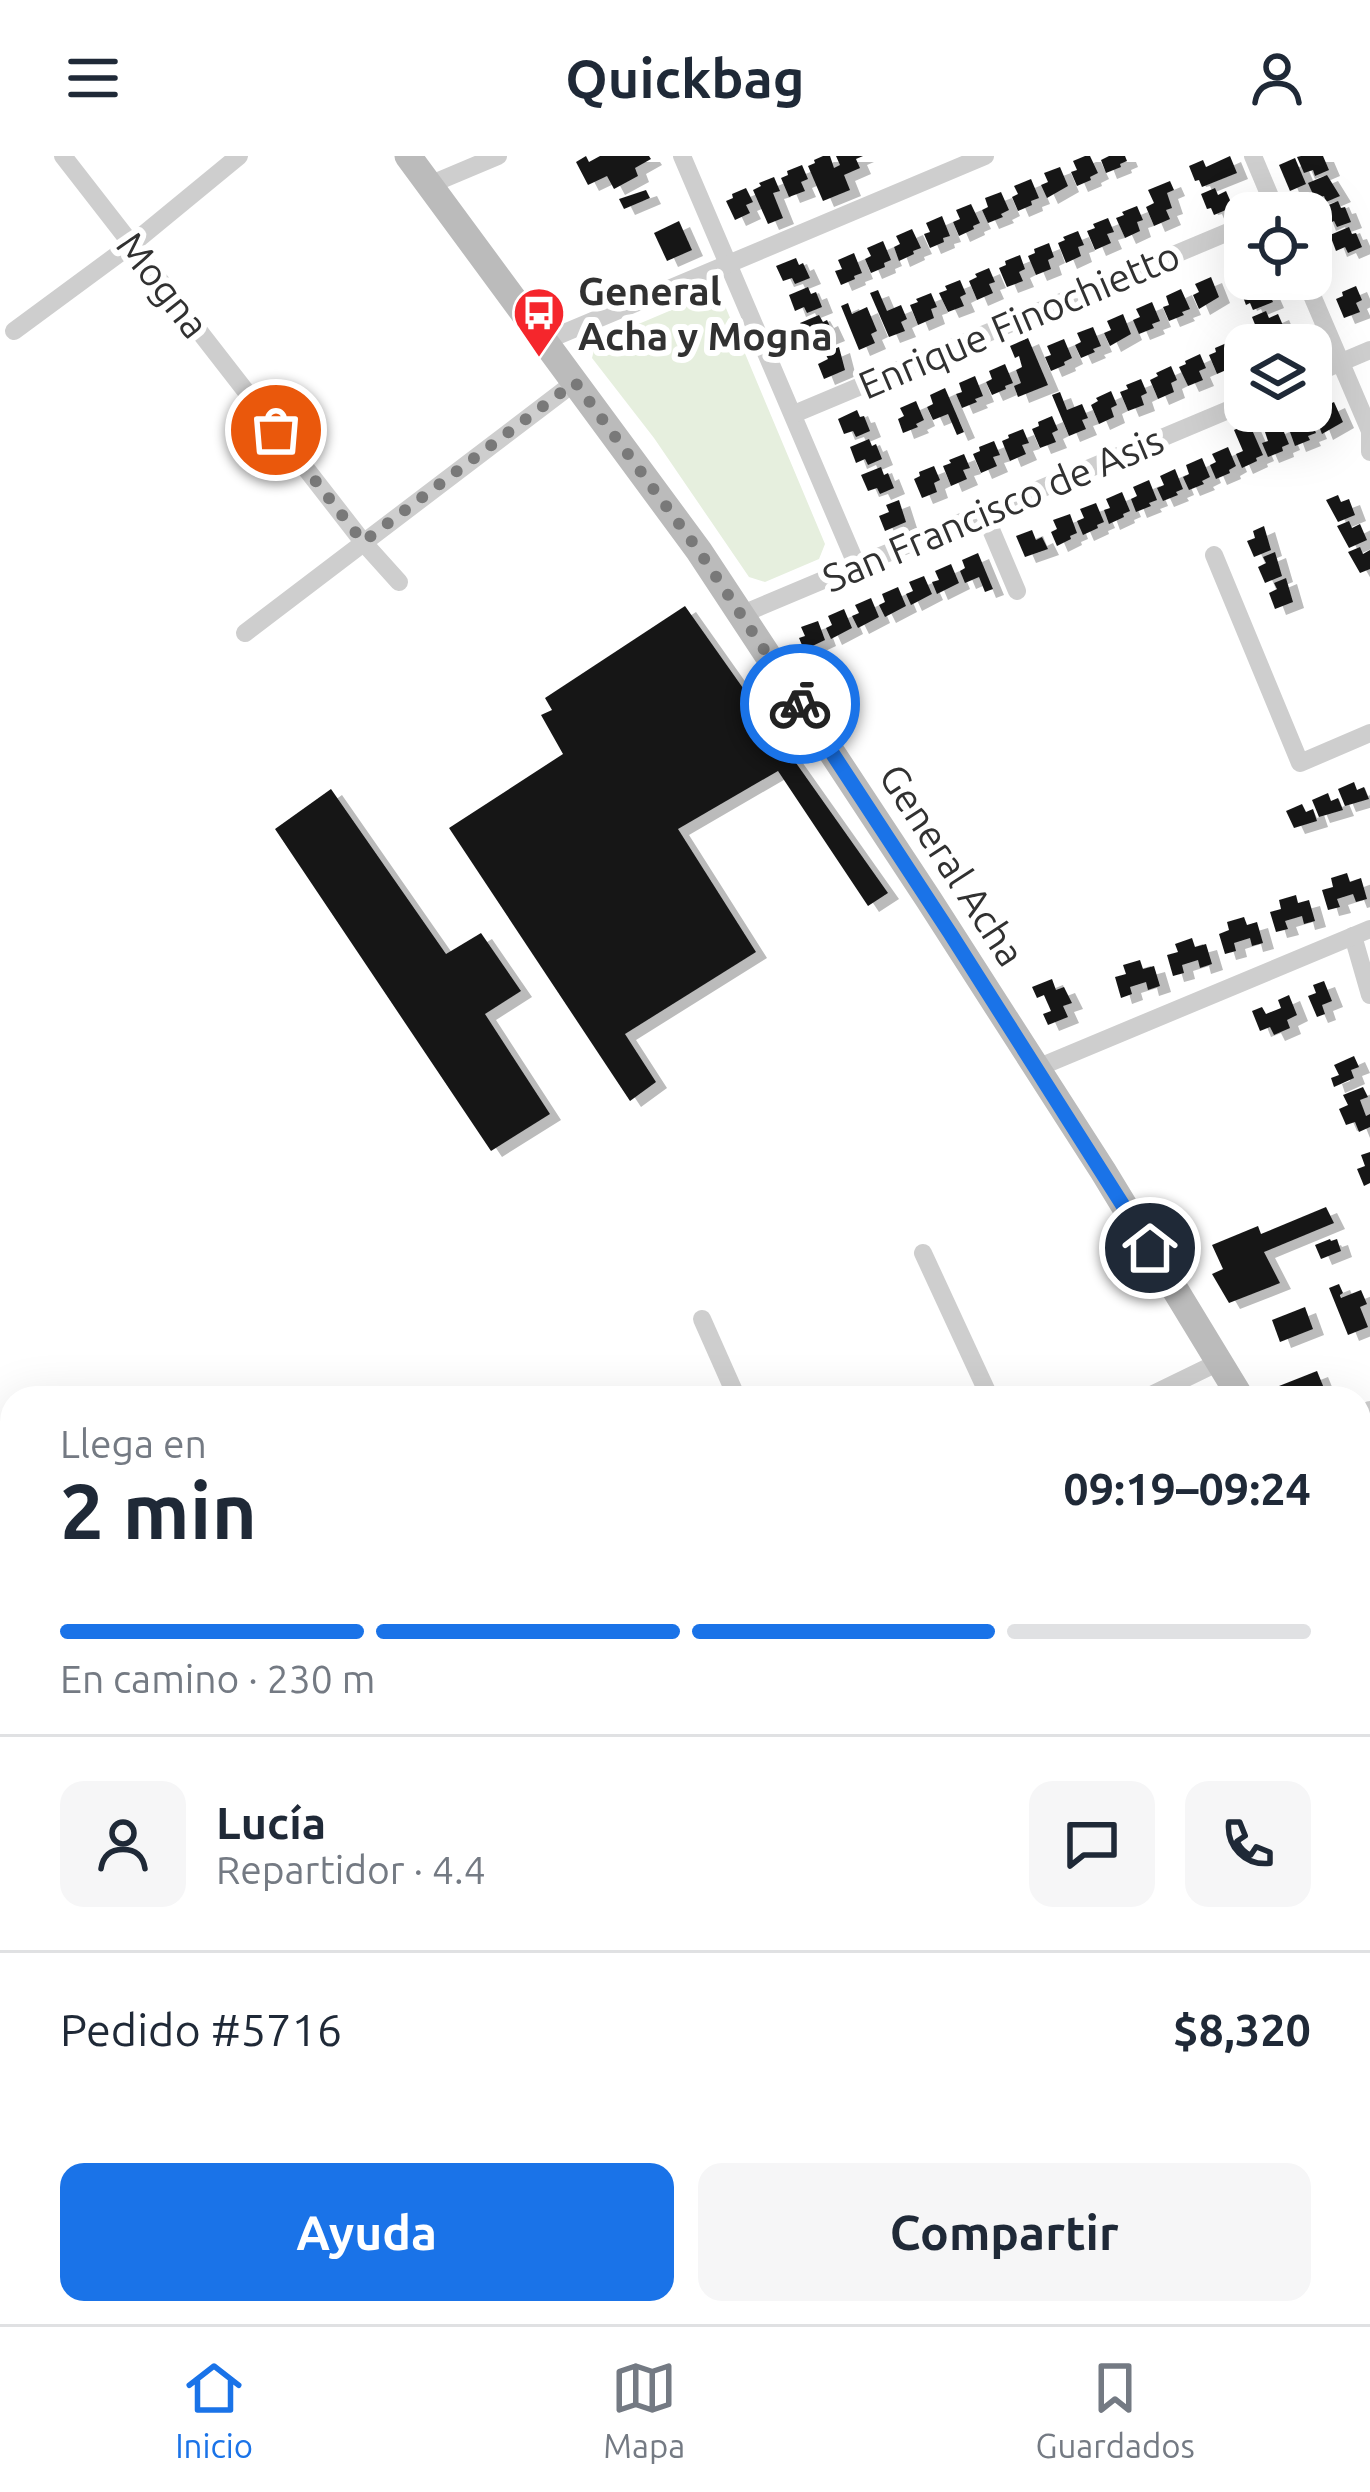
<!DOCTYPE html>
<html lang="es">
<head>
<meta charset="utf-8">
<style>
  :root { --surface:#fff; --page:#f6f6f7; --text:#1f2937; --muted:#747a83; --line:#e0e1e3; --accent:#1a73e8 }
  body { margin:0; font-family:Ubuntu,sans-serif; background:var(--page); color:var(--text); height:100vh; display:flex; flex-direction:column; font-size:45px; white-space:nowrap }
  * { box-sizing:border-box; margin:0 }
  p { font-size:39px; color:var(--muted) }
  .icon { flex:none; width:66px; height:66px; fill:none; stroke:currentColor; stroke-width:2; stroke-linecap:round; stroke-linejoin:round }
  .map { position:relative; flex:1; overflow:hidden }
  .drawer { position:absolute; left:0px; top:1230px; width:1371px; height:939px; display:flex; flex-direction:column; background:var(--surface); border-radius:36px 36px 0 0; box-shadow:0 12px 48px #0002 }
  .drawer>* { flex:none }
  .buttons { position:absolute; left:1224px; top:36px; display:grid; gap:24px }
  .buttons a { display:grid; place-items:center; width:108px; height:108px; border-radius:24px; background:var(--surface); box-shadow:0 12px 48px #0002; font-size:60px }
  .pin { position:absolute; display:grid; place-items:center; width:102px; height:102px; color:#fff; margin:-51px; border:6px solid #fff; border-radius:50%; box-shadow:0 3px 12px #0007 }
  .courier { position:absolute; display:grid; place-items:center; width:120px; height:120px; margin:-60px; border:9px solid #1a73e8; border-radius:50%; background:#fff; color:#222; box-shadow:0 3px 15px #0007 }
  .overview em { font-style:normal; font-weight:600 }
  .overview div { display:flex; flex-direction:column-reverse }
  .overview { display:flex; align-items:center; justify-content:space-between; height:204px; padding:0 60px }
  h1 { font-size:78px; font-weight:600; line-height:90px }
  .bar { display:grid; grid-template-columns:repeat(4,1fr); gap:18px 12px; align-content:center; height:144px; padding:0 60px }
  .bar i { height:15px; border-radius:9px; background:var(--line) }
  .bar .selected { background:var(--accent) }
  .bar p { grid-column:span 4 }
  .line { display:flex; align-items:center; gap:30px; padding:0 60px; border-top:3px solid var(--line) }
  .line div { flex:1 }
  .round { display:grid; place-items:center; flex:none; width:126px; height:126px; border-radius:24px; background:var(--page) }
  .button { display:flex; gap:24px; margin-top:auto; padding:24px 60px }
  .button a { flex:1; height:138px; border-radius:24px; background:var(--accent); color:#fff; font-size:48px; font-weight:600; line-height:138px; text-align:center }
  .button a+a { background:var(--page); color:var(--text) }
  header { display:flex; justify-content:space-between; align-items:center; height:156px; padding:0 60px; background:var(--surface); font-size:54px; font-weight:600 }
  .dock { display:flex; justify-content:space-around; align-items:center; height:168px; border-top:3px solid var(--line); background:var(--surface); font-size:33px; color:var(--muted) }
  .dock a { display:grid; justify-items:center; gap:6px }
  .dock .selected { color:var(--accent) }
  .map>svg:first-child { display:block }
  .green { fill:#e6efde }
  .building { fill:#181818; filter:url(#shadow) }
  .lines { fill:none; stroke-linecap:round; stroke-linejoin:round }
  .street { stroke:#cecece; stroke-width:18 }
  .secondary { stroke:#bbb; stroke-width:27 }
  .done { stroke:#797979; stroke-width:12; stroke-dasharray:0 21.6 }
  .route { stroke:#1a73e8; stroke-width:15 }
  .labels { text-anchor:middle; stroke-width:12; stroke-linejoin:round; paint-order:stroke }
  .street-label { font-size:39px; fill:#313131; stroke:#fff }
  .poi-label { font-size:39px; font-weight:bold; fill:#313131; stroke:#fff; text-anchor:start }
</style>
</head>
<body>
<header><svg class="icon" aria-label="menu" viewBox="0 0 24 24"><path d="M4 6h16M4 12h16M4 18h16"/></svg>Quickbag<svg class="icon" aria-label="person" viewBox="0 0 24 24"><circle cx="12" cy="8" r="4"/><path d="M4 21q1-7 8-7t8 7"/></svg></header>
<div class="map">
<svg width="1370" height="2168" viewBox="0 0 1370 2168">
  <defs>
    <filter id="shadow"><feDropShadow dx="11" dy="6" stdDeviation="0" flood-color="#0004"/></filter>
  </defs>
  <rect width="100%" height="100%" fill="#fff"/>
  <g class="green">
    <polygon points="707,139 723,145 825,388 819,403 765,426 749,421 654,282 592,202 596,186"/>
    <polygon points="0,1617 12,1621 12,1777 0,1784"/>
  </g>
  <g class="building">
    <polygon points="586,0 589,6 600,0 649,0 651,3 635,12 638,20 614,33 607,20 588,29 576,6"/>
    <polygon points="823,0 830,0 834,12 840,9 836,0 863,0 856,3 860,12 844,19 850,34 823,45 808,10 815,7 814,4"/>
    <polygon points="1085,0 1090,0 1098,17 1090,21 1091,24 1077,30 1071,16 1077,14 1073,5"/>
    <polygon points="1109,0 1125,0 1127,5 1120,8 1121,11 1106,17 1101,4"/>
    <polygon points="1230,0 1237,17 1202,31 1199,24 1195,25 1189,10 1203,4 1206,11"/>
    <polygon points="1301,0 1323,0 1329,14 1315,20 1313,14 1304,17 1297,1"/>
    <polygon points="1295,2 1306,28 1290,35 1279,9"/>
    <polygon points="802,9 808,23 801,26 805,35 789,41 781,22 788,19 787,15"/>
    <polygon points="1060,11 1068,30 1047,42 1041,29 1048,26 1044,17"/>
    <polygon points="1327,19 1340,40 1326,46 1324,40 1315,43 1308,27"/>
    <polygon points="774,21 780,35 773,37 783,62 768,68 753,34 761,30 759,27"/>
    <polygon points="1031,23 1039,42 1031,45 1032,49 1018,55 1012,41 1018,38 1014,30"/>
    <polygon points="1170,25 1174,34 1167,37 1172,52 1166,54 1170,63 1154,70 1146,51 1154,47 1148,34"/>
    <polygon points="746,32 753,46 746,49 750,57 735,64 726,45 733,42 732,38"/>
    <polygon points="1215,32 1218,39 1226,35 1233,51 1214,59 1211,52 1207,53 1201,38"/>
    <polygon points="646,34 650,42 624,53 619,43"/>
    <polygon points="1001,36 1009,54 1001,58 1003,61 988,67 982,54 988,51 985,42"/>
    <polygon points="1338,45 1341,52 1345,51 1351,66 1337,71 1334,65 1325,69 1319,53"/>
    <polygon points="971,48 980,67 973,70 974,73 959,80 953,66 960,63 956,54"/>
    <polygon points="1137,50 1143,64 1137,66 1140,75 1125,82 1116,62 1124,59 1122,56"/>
    <polygon points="942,60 950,80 943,82 944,86 930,92 924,78 930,76 926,67"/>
    <polygon points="1108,62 1114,76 1107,78 1111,87 1095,94 1087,75 1095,72 1093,68"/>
    <polygon points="679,65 692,94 667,105 654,77"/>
    <polygon points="1349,71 1352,78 1356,77 1362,91 1348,97 1345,91 1336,95 1330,79"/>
    <polygon points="912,73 921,92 913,95 914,98 899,105 894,91 900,88 896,80"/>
    <polygon points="1078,75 1084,89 1078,91 1081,100 1066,107 1058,87 1065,84 1063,81"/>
    <polygon points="883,85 891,104 884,107 885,111 871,117 865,103 871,100 867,92"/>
    <polygon points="1049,87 1054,101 1048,104 1051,113 1036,119 1028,100 1035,97 1034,93"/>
    <polygon points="1245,92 1245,117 1235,121 1229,108 1233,106 1230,98"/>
    <polygon points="854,97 862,117 854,120 855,123 841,129 835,115 842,113 838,104"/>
    <polygon points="1020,99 1025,113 1019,116 1023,125 1007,131 999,112 1006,109 1005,105"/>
    <polygon points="796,102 799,109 803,107 810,122 795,128 792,122 783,125 776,110"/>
    <polygon points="989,112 995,126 989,128 993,137 977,144 969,125 977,121 975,118"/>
    <polygon points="1211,121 1219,141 1199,153 1193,139 1199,136 1195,128"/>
    <polygon points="960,124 966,138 960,141 964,150 948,156 939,137 947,134 945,130"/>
    <polygon points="1255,128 1257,134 1266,130 1273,146 1253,154 1250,147 1246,149 1240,133"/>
    <polygon points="1356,130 1362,144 1356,147 1360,156 1344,162 1336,143 1343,140 1342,136"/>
    <polygon points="808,131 811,138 816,136 822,151 807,157 804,151 795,155 789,139"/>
    <polygon points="1181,133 1190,153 1182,156 1184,159 1169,165 1163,151 1169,149 1166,140"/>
    <polygon points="878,134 887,155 901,149 907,163 901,166 905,175 889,181 870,137"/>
    <polygon points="931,137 937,151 931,153 934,162 918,169 910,149 918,146 916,143"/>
    <polygon points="1152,146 1160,165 1152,168 1154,172 1139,178 1133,164 1140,161 1136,153"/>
    <polygon points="848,147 852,158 867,151 877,175 871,178 875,187 859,194 841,150"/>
    <polygon points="1266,155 1269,162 1278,158 1285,174 1265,183 1262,175 1258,176 1252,161"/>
    <polygon points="1123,158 1131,178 1110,190 1104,177 1111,174 1107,165"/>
    <polygon points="819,159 823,166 827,164 834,179 819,185 816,179 807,183 800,167"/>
    <polygon points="1093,171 1101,190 1093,193 1095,196 1081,202 1075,189 1081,186 1077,177"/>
    <polygon points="1028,182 1048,229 1018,241 1014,230 1021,227 1016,214 1022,211 1019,200 1015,202 1010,190"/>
    <polygon points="1064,183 1072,202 1064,206 1065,209 1051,215 1045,201 1051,199 1047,190"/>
    <polygon points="1229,186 1235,200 1229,203 1233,211 1217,218 1209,199 1216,196 1215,192"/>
    <polygon points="839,191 845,214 824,223 818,208 828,203 825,197"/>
    <polygon points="1200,198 1206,212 1199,215 1203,224 1188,230 1179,211 1186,208 1185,205"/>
    <polygon points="1005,208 1013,227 1005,230 1006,233 992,239 986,226 992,223 989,215"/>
    <polygon points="1171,210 1177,224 1171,227 1174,236 1158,243 1150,224 1158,220 1156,217"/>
    <polygon points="975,220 983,240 975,243 977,246 962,252 956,238 962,236 959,227"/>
    <polygon points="1141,223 1147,237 1141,240 1144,249 1128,255 1120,236 1128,233 1126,229"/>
    <polygon points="945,232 964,276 957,279 948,258 933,264 927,251 933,248 930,239"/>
    <polygon points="1111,235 1117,249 1111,252 1114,261 1099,268 1091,249 1098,245 1096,242"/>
    <polygon points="1060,236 1067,254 1082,248 1088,262 1082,264 1086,273 1069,280 1052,239"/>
    <polygon points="916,245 924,264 916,268 918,271 903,277 898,263 904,260 900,252"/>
    <polygon points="1334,246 1343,266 1322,278 1317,265 1323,262 1319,253"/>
    <polygon points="857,254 860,261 864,260 870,275 856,281 853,275 844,278 838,263"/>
    <polygon points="1308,258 1316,277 1308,280 1310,284 1295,290 1290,276 1296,273 1292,264"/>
    <polygon points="1052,260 1058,274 1052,277 1056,286 1040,292 1032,273 1039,270 1038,266"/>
    <polygon points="1249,267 1263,299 1256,302 1257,305 1242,312 1236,298 1243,295 1234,274"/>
    <polygon points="1281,269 1289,288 1282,291 1283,295 1268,301 1262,287 1268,285 1265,276"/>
    <polygon points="1023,273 1029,287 1022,289 1026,298 1010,305 1002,285 1009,282 1008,279"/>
    <polygon points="869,283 872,290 876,288 882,303 868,309 865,303 856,307 850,291"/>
    <polygon points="994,285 1000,299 993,301 997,310 981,317 973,298 980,295 979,291"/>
    <polygon points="1228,291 1236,310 1229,314 1230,317 1216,323 1210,309 1216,306 1212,298"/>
    <polygon points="964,298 970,312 963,314 967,323 951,330 943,310 951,307 949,304"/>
    <polygon points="1202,302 1210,321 1202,325 1204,328 1189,334 1183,321 1189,318 1186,309"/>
    <polygon points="934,310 940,324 934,327 937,336 922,342 914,323 920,320 919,316"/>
    <polygon points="881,311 884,319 888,317 894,332 880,338 877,332 868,335 861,319"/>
    <polygon points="1175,313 1183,333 1176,336 1178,339 1163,345 1157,332 1164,329 1160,320"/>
    <polygon points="1149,324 1157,344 1149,347 1151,350 1136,356 1131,343 1137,340 1133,331"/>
    <polygon points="1122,336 1130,355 1123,358 1124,361 1109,368 1104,354 1110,352 1106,343"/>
    <polygon points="1338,339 1341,346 1349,343 1355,359 1338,366 1326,344"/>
    <polygon points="899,344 906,366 885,375 879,360 889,356 886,349"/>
    <polygon points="1096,347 1104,366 1097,369 1098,372 1083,379 1077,365 1084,362 1080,353"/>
    <polygon points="1070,358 1077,377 1070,380 1071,383 1057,390 1051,376 1057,373 1053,364"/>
    <polygon points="1349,365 1352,372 1360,368 1367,384 1349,392 1337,370"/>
    <polygon points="1264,370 1271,394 1254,401 1247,385 1255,382 1253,375"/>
    <polygon points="1032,374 1036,384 1042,381 1048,393 1025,401 1016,380"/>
    <polygon points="1360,391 1363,398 1370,394 1370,413 1360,417 1348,396"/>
    <polygon points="1275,396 1282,420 1265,427 1258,411 1266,407 1263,401"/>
    <polygon points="978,397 993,433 985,436 979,421 965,427 960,415 965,412 962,404"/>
    <polygon points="951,408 959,427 937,438 932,426 939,424 935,415"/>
    <polygon points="924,420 932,438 911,449 906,438 913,435 909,426"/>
    <polygon points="1286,422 1293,446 1275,453 1269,437 1277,433 1274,427"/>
    <polygon points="898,431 906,450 885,461 879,449 885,446 882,438"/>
    <polygon points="871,442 879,461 858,472 852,460 859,457 855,449"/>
    <polygon points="685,450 888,737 868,750 778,615 678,673 756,796 625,878 656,926 630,945 449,672 563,598 541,559 552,554 545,542"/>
    <polygon points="844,453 852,472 831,483 826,472 832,469 828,460"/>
    <polygon points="818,465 825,484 804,494 799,482 805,480 801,471"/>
    <polygon points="1354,626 1357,634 1364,631 1369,643 1345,650 1338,633"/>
    <polygon points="331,633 446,798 481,777 521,835 485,858 550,958 491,995 275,673"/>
    <polygon points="1328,637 1331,645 1338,642 1343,654 1319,661 1312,644"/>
    <polygon points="1302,648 1306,656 1313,653 1317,665 1294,672 1286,655"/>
    <polygon points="1347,717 1350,726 1361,722 1367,743 1356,746 1353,738 1337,743 1340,751 1328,754 1322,734 1333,731 1331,722"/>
    <polygon points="1296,739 1298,747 1309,744 1315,765 1304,768 1302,760 1285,765 1288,773 1276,776 1270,756 1281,753 1279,744"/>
    <polygon points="1244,761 1247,769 1257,766 1263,787 1252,790 1250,782 1234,787 1236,795 1225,798 1219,778 1229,774 1227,766"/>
    <polygon points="1192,782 1195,791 1206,788 1212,808 1200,812 1198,804 1182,809 1184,817 1173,820 1167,799 1178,796 1175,788"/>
    <polygon points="1140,804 1143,813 1154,810 1160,830 1148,834 1146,826 1130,831 1132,838 1121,842 1115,821 1126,818 1123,809"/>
    <polygon points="1052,823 1056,834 1064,831 1072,847 1063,850 1068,861 1048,869 1043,858 1051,855 1044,839 1037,842 1032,831"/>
    <polygon points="1324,825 1332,845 1322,849 1325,858 1317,861 1308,840 1316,837 1313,829"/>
    <polygon points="1289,839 1297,859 1287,864 1290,872 1274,879 1270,871 1260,875 1252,855 1262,851 1266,858 1281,852 1278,844"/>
    <polygon points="1354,900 1359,911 1351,914 1354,922 1334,931 1331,922 1339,919 1334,909"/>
    <polygon points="1363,931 1368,941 1360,944 1366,960 1370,958 1370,971 1359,976 1355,966 1346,969 1339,953 1348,949 1343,939"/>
    <polygon points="1370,996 1370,1027 1364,1030 1357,1013 1365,1010 1361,999"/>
    <polygon points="1326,1051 1334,1067 1264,1096 1280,1127 1229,1147 1212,1118 1223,1113 1212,1089 1258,1070 1261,1078"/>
    <polygon points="1330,1083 1331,1085 1337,1083 1341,1095 1321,1103 1315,1089"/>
    <polygon points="1339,1128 1343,1137 1340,1139 1341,1142 1361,1134 1367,1148 1360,1151 1368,1171 1348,1179 1329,1132"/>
    <polygon points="1305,1151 1313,1173 1280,1186 1272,1164"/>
    <polygon points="1317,1215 1328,1242 1287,1242 1279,1230"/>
  </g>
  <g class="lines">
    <g class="street">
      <polyline points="63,0 363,386 399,426"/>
      <polyline points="682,0 857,410"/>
      <polyline points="1253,0 1277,57"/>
      <polyline points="429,29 498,0"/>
      <polyline points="1305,123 1370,275 1370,296"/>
      <polyline points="14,175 132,88 239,0"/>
      <polyline points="545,185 985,0"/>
      <polyline points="1311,219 1370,194"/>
      <polyline points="794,258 1245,69"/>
      <polyline points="984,357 1017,435"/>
      <polyline points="1214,399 1300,607 1370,577"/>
      <polyline points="740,459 1245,247"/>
      <polyline points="245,477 575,226"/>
      <polyline points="1353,780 1370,839"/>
      <polyline points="1037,912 1370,773"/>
      <polyline points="923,1097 990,1242"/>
      <polyline points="702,1163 737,1242"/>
      <polyline points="1145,1242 1219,1206"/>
      <polyline points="1359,1258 1370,1254"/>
      <polyline points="0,1540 12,1564"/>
      <polyline points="0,1598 12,1593"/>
      <polyline points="0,1814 12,1808"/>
    </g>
    <g class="secondary">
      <polyline points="408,0 699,395 929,744 1103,1015 1241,1242"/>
      <polyline points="1359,1437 1370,1457"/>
    </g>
  </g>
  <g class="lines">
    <polyline class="done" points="276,274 363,386 575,226 699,395 800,548"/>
    <polyline class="route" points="800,548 950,777 1150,1092"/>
  </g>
  <defs>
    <g id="bus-pin" transform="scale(2.7)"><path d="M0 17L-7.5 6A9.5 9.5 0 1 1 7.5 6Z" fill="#f5262c" stroke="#fff"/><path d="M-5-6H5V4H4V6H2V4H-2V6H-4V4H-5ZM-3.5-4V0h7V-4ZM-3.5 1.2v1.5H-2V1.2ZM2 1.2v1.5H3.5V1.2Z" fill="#fff"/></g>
  </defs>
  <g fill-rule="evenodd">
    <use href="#bus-pin" x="539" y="157"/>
  </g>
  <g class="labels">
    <g class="street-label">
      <text transform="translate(163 129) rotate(52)" y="14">Mogna</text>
      <text transform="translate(1019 164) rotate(-23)" y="14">Enrique Finochietto</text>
      <text transform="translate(993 353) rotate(-23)" y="14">San Francisco de Asis</text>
      <text transform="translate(952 709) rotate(57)" y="14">General Acha</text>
    </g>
    <g class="poi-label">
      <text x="578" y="149">General<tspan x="578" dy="45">Acha y Mogna</tspan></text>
    </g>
  </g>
</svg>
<div class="buttons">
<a><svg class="icon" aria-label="locate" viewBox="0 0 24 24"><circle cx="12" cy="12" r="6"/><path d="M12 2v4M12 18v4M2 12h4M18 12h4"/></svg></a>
<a><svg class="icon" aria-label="layers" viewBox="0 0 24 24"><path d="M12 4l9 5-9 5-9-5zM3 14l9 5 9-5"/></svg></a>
</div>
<div class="pin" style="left:276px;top:274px;background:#ea580c"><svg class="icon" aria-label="bag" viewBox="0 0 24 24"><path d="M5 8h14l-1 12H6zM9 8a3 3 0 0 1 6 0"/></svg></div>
<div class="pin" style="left:1150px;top:1092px;background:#1f2937"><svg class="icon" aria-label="home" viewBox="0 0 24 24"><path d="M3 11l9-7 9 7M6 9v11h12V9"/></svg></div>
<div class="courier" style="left:800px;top:548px"><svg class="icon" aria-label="bike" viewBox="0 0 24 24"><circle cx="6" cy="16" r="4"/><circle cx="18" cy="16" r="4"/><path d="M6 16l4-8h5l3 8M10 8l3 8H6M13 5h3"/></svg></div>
<section class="drawer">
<div class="overview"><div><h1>2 min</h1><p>Llega en</p></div><em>09:19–09:24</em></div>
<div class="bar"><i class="selected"></i><i class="selected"></i><i class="selected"></i><i></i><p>En camino · 230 m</p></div>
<div class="line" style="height:216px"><a class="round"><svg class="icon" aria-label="person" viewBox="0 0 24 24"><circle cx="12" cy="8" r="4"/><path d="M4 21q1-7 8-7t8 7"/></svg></a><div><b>Lucía</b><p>Repartidor · 4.4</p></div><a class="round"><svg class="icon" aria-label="chat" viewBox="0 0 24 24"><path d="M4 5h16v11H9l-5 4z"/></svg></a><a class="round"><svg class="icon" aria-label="phone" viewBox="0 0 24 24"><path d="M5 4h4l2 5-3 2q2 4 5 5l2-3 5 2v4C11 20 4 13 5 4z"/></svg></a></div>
<div class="line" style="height:156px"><div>Pedido #5716</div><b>$8,320</b></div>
<div class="button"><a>Ayuda</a><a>Compartir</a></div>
</section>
</div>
<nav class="dock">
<a class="selected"><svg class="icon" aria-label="home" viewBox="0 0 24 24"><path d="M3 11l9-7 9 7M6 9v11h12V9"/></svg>Inicio</a>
<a><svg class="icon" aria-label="map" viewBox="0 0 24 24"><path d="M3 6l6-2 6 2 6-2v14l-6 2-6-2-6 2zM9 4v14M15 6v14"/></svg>Mapa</a>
<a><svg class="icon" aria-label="saved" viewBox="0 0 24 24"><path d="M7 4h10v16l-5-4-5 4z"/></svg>Guardados</a>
</nav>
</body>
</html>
